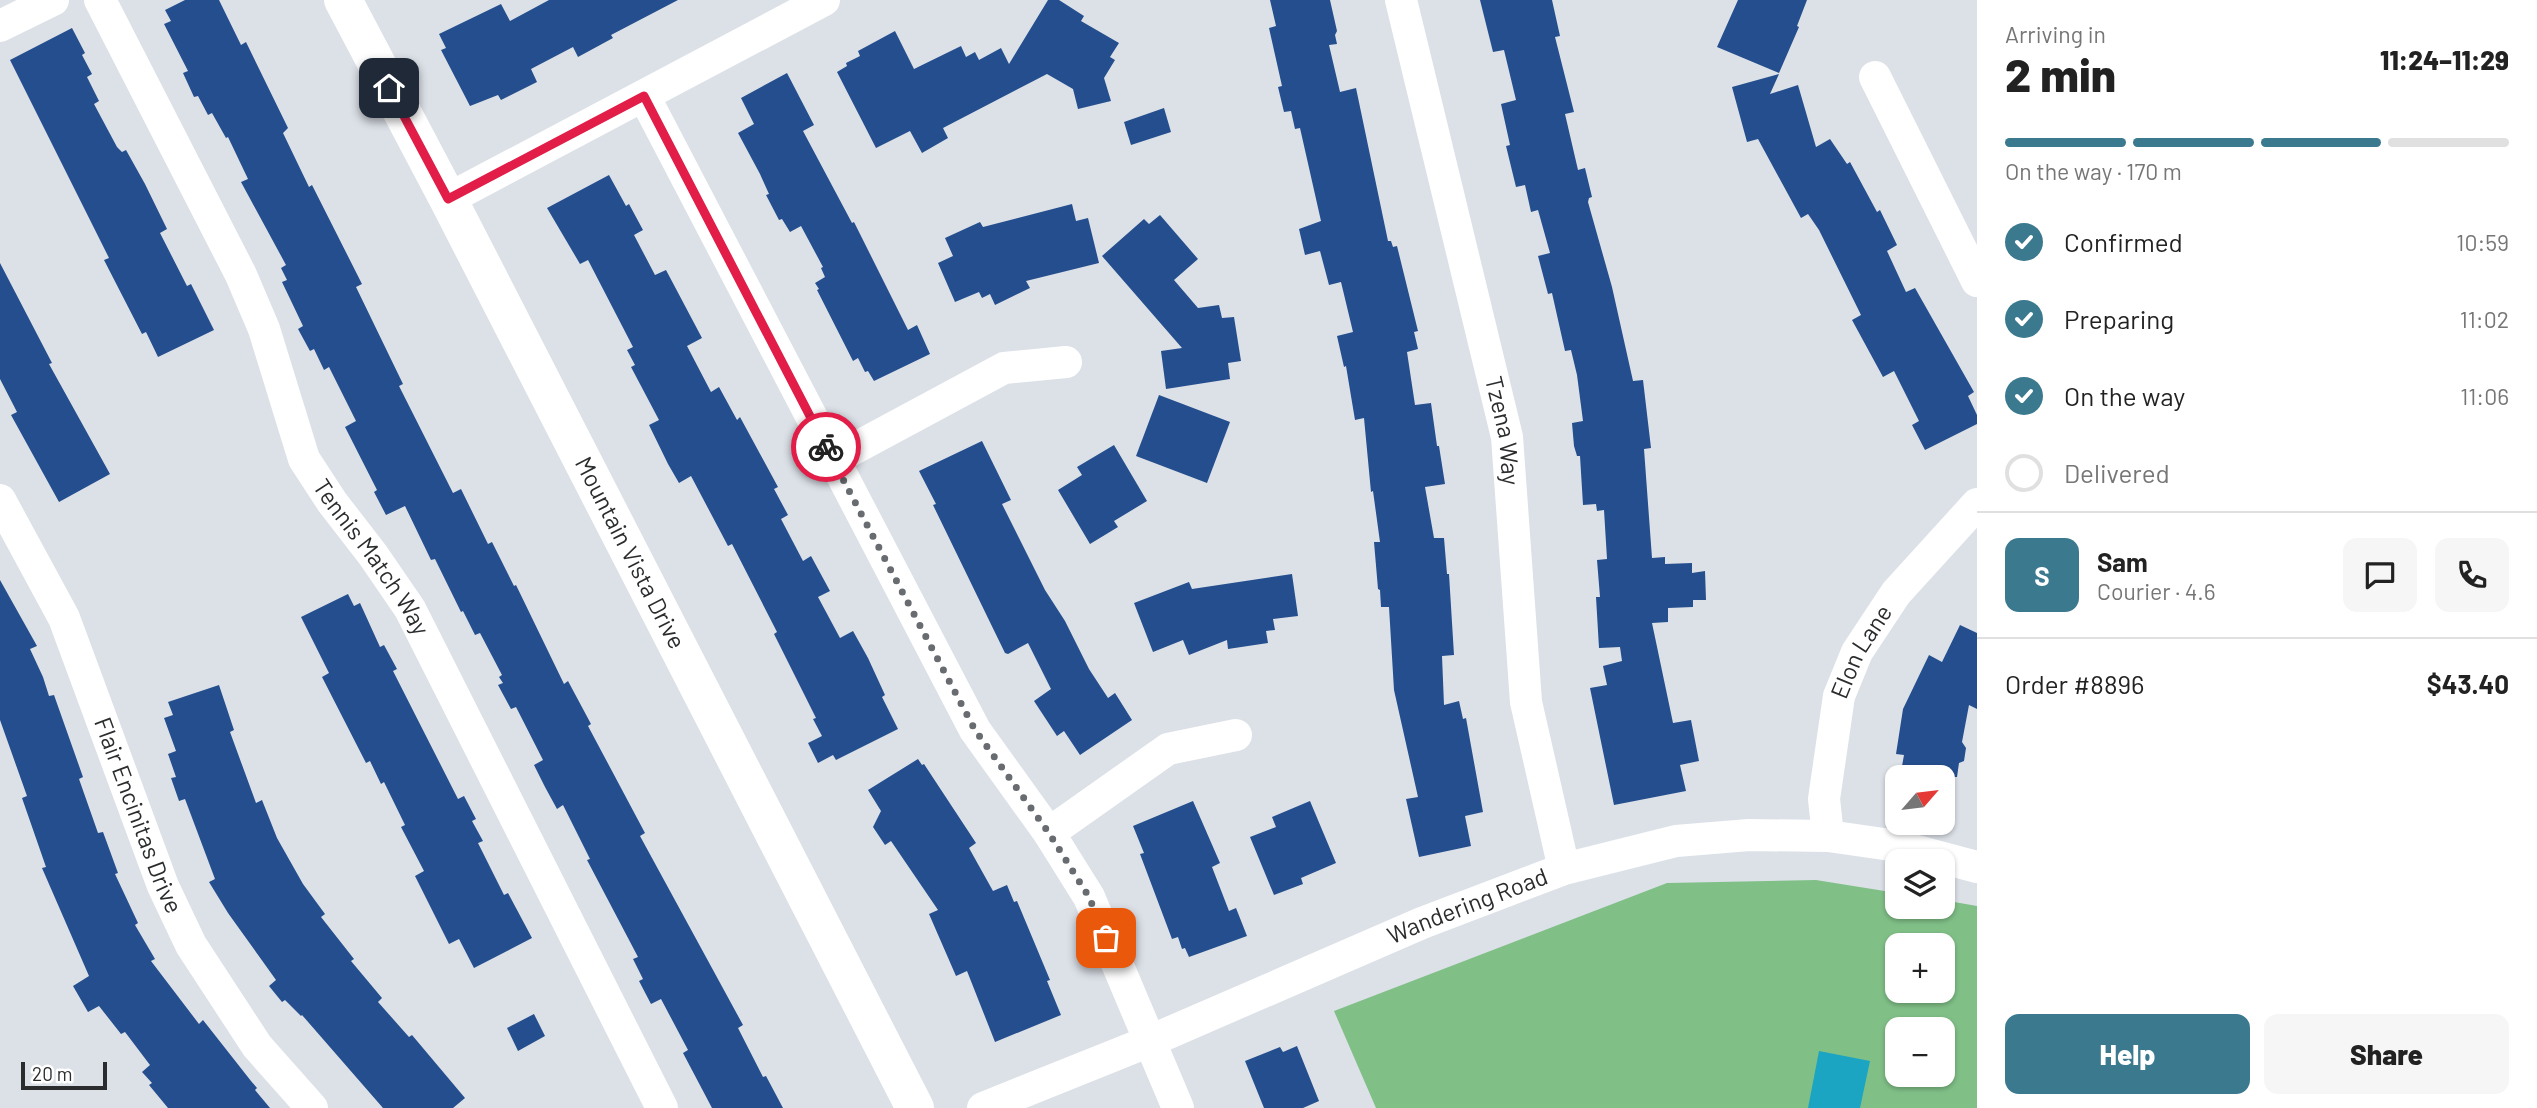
<!DOCTYPE html>
<html lang="en">
<head>
<meta charset="utf-8">
<style>
  :root { --surface:#fff; --page:#f6f6f6; --text:#222; --muted:#767676; --line:#e0e0e0; --accent:#3b798f }
  body { margin:0; font-family:Barlow,sans-serif; background:var(--page); color:var(--text); height:100vh; display:flex; flex-direction:column; font-size:26px; white-space:nowrap }
  * { box-sizing:border-box; margin:0 }
  p { font-size:23px; color:var(--muted) }
  .icon { flex:none; width:38px; height:38px; fill:none; stroke:currentColor; stroke-width:2; stroke-linecap:round; stroke-linejoin:round }
  .map { position:relative; flex:1; overflow:hidden }
  .sheet { display:flex; flex-direction:column; background:var(--surface); width:560px }
  .sheet>* { flex:none }
  .needle { width:46px; rotate:62deg }
  .buttons { position:absolute; left:1885px; top:765px; display:grid; gap:14px }
  .buttons a { display:grid; place-items:center; width:70px; height:70px; border-radius:14px; background:var(--surface); box-shadow:0 2px 5px #0004; font-size:35px }
  .scale { position:absolute; left:21px; bottom:18px; width:86px; box-sizing:border-box; padding-left:7px; border:4px solid #2a2c2e; border-top:0; font-size:19px; line-height:24px; white-space:nowrap; color:#2a2c2e; -webkit-text-stroke:5px #fff; paint-order:stroke }
  .pin { position:absolute; display:grid; place-items:center; width:60px; height:60px; color:#fff; margin:-30px; border-radius:14px; box-shadow:0 4px 10px #0006 }
  .courier { position:absolute; display:grid; place-items:center; width:70px; height:70px; margin:-35px; border:5px solid #e11d48; border-radius:50%; background:#fff; color:#222; box-shadow:0 2px 9px #0007 }
  .overview em { font-style:normal; font-weight:800 }
  .overview div { display:flex; flex-direction:column-reverse }
  .overview { display:flex; align-items:center; justify-content:space-between; height:119px; padding:0 28px }
  h1 { font-size:46px; font-weight:800; line-height:52px }
  .bar { display:grid; grid-template-columns:repeat(4,1fr); gap:10px 7px; align-content:center; height:84px; padding:0 28px }
  .bar i { height:9px; border-radius:5px; background:var(--line) }
  .bar .on { background:var(--accent) }
  .bar p { grid-column:span 4 }
  .line { display:flex; align-items:center; gap:18px; padding:0 28px; border-top:2px solid var(--line) }
  .line div { flex:1 }
  .round { display:grid; place-items:center; flex:none; width:74px; height:74px; border-radius:14px; background:var(--page) }
  ol { padding:0 28px; list-style:none }
  li { display:flex; align-items:center; gap:21px; height:77px }
  li p { margin-inline-start:auto }
  li .icon { padding:7px; border-radius:50%; background:var(--accent); color:#fff; stroke-width:4 }
  li:last-child { color:var(--muted) }
  li i { width:38px; height:38px; border:4px solid var(--line); border-radius:50% }
  .primary-button { display:flex; gap:14px; margin-top:auto; padding:14px 28px }
  .primary-button a { flex:1; height:80px; border-radius:14px; background:var(--accent); color:#fff; font-size:28px; font-weight:800; line-height:80px; text-align:center }
  .primary-button a+a { background:var(--page); color:var(--text) }
  main { display:flex; flex:1; min-height:0 }
  .map>svg:first-child { display:block }
  .green { fill:#80c087; fill-rule:evenodd }
  .water { fill:#1ca4c3 }
  .building { fill:#244e8d }
  .lines { fill:none; stroke-linecap:round; stroke-linejoin:round }
  .minor { stroke:#fff; stroke-width:32 }
  .major { stroke:#fff; stroke-width:38 }
  .done { stroke:#686b6f; stroke-width:7; stroke-dasharray:0 12.6 }
  .route { stroke:#e11d48; stroke-width:9 }
  .labels { text-anchor:middle; stroke-width:7; stroke-linejoin:round; paint-order:stroke }
  .street-label { font-size:24px; fill:#2a2c2e; stroke:#fff }
</style>
</head>
<body>
<main>
<div class="map">
<svg width="1977" height="1108" viewBox="0 0 1977 1108">
  <rect width="100%" height="100%" fill="#dce1e8"/>
  <path class="green" d="M1816,880L1897,893V906H1942L1943,900L1977,906V1108H1376L1334,1011L1667,883ZM1897,945H1942V990H1897ZM1897,1029H1942V1074H1897Z"/>
  <polygon class="water" points="1819,1051 1870,1061 1860,1108 1808,1108"/>
  <g class="building">
    <polygon points="185,0 219,0 241,45 246,42 288,128 283,133 309,187 312,185 362,284 356,287 403,384 399,386 453,493 461,489 488,544 492,542 514,586 516,585 564,684 568,681 591,724 588,726 645,833 640,836 743,1025 738,1028 763,1077 766,1076 783,1108 712,1108 683,1053 688,1050 661,999 651,1004 639,981 643,979 633,959 638,957 587,860 590,859 563,805 557,809 545,787 534,765 543,760 516,707 511,709 498,685 503,683 499,677 502,675 480,633 475,635 463,611 461,612 435,559 431,560 405,506 386,515 374,492 377,490 345,427 356,421 329,367 324,370 314,349 310,351 298,329 303,326 282,282 287,280 281,268 286,265 241,182 248,179 228,137 226,138 212,113 208,115 198,96 194,97 183,73 188,71 164,24 171,21 165,10"/>
    <polygon points="549,0 678,0 611,35 613,38 578,57 573,47 531,69 537,82 501,100 498,95 470,106 441,50 446,48 439,34 501,4 510,21"/>
    <polygon points="1048,0 1059,0 1084,16 1081,21 1119,43 1110,57 1115,60 1104,78 1111,101 1078,109 1073,89 1047,74 943,128 948,138 922,153 910,131 876,148 837,72 847,66 846,63 860,56 858,51 895,31 914,69 961,46 966,57 975,52 979,60 1001,48 1009,64"/>
    <polygon points="1270,0 1330,0 1337,31 1335,35 1337,44 1329,45 1340,92 1356,88 1388,241 1391,241 1393,247 1397,246 1418,331 1414,332 1418,349 1407,352 1415,405 1431,403 1437,446 1439,446 1445,484 1425,487 1434,538 1444,538 1447,574 1449,574 1454,655 1442,656 1444,705 1459,701 1463,719 1466,718 1483,812 1465,816 1471,846 1419,857 1406,799 1418,797 1394,690 1389,607 1381,607 1380,590 1378,589 1374,542 1380,542 1373,491 1371,492 1364,418 1355,420 1346,366 1344,367 1337,336 1353,332 1341,282 1329,285 1320,251 1305,255 1299,229 1321,221 1300,128 1295,129 1291,111 1284,112 1278,87 1282,86 1269,28 1276,26"/>
    <polygon points="1480,0 1552,0 1560,36 1555,37 1574,112 1565,114 1578,170 1585,168 1592,197 1589,198 1588,202 1612,287 1633,381 1643,380 1651,448 1644,449 1652,558 1665,557 1665,564 1692,563 1692,573 1705,571 1706,600 1693,600 1693,607 1668,608 1668,622 1652,623 1673,723 1691,720 1699,761 1680,765 1686,791 1614,805 1590,688 1607,685 1603,666 1622,661 1620,647 1599,648 1596,597 1600,597 1597,560 1607,559 1604,510 1597,511 1596,504 1583,505 1580,456 1577,456 1574,446 1572,423 1583,421 1577,375 1571,350 1565,351 1552,293 1548,294 1538,256 1550,253 1538,210 1531,212 1525,185 1516,187 1506,146 1510,145 1501,104 1516,100 1504,50 1493,52"/>
    <polygon points="1738,0 1807,0 1797,26 1799,27 1779,73 1717,47"/>
    <polygon points="72,28 85,53 82,55 92,74 87,77 99,101 94,104 117,147 122,152 126,150 145,184 167,229 160,233 187,286 191,284 214,330 158,357 146,332 142,334 104,260 109,258 10,60"/>
    <polygon points="787,73 814,125 803,131 852,223 854,222 908,330 917,325 930,354 874,381 868,371 865,372 858,358 853,361 817,290 819,289 815,283 825,277 821,268 823,267 801,226 790,232 782,219 779,220 766,195 769,194 760,174 738,133 754,124 741,98"/>
    <polygon points="1779,74 1770,94 1798,85 1816,147 1830,139 1847,164 1850,162 1877,212 1880,210 1897,245 1887,251 1906,292 1915,288 1974,392 1968,396 1977,415 1977,424 1925,450 1912,425 1919,421 1894,371 1883,377 1852,320 1861,315 1819,230 1808,214 1801,218 1758,139 1747,142 1732,87"/>
    <polygon points="1164,108 1171,132 1131,145 1124,122"/>
    <polygon points="609,175 626,206 629,204 643,230 634,235 655,275 666,270 702,338 687,346 711,392 719,387 737,420 740,417 778,487 774,489 788,515 781,519 803,561 811,556 830,591 818,597 840,638 853,631 868,658 885,695 882,697 898,729 836,760 833,755 818,763 808,743 822,736 813,719 816,718 774,634 777,632 732,544 728,546 691,476 679,483 668,464 649,425 659,420 631,367 635,365 627,350 633,347 588,260 580,264 547,208"/>
    <polygon points="1072,204 1076,221 1088,218 1099,263 1026,281 1030,288 995,305 990,294 982,298 979,292 955,302 938,263 953,256 945,238 980,222 983,227"/>
    <polygon points="1160,215 1198,259 1174,280 1198,308 1219,305 1222,318 1234,317 1241,361 1228,363 1230,379 1166,389 1161,351 1182,348 1102,256 1144,219 1149,224"/>
    <polygon points="0,263 52,363 49,364 110,474 59,502 11,415 17,412 0,379"/>
    <polygon points="1159,395 1230,422 1207,483 1136,456"/>
    <polygon points="982,441 1011,500 1002,504 1045,590 1065,621 1089,669 1108,698 1115,693 1132,720 1080,755 1064,731 1057,736 1034,701 1051,689 1028,643 1008,654 1005,653 933,505 936,504 919,471"/>
    <polygon points="1114,445 1147,501 1114,521 1118,527 1090,544 1058,490 1082,475 1077,467"/>
    <polygon points="1292,574 1298,616 1273,619 1275,630 1266,631 1268,643 1228,649 1227,640 1189,655 1183,640 1153,652 1134,603 1189,582 1192,589"/>
    <polygon points="0,580 37,646 30,649 43,677 49,696 54,695 83,777 79,779 98,833 103,832 118,873 115,874 138,923 135,925 155,959 151,961 199,1024 203,1020 251,1081 257,1088 255,1090 270,1108 168,1108 149,1085 152,1083 142,1072 150,1065 125,1032 121,1034 99,1006 88,1012 73,986 89,976 42,868 46,867 22,798 27,796 0,720"/>
    <polygon points="348,594 354,606 360,603 380,647 384,645 397,669 393,671 458,799 464,796 476,819 472,821 483,841 478,843 504,895 508,893 532,938 474,968 459,939 449,944 415,876 424,871 401,827 405,825 384,782 381,784 370,761 366,763 322,677 329,673 301,617"/>
    <polygon points="1960,625 1977,633 1977,709 1969,705 1962,742 1966,748 1964,761 1959,763 1957,777 1905,777 1907,766 1902,766 1904,755 1896,754 1903,709 1929,655 1942,662"/>
    <polygon points="219,685 234,730 230,732 256,803 262,800 277,838 303,884 325,914 321,917 354,959 351,961 382,998 378,1002 409,1037 412,1035 465,1098 453,1108 383,1108 302,1015 301,1016 285,1000 282,1002 269,986 276,980 228,913 209,882 215,879 185,799 179,801 171,778 176,777 168,754 176,751 164,718 173,715 168,702"/>
    <polygon points="918,759 922,765 924,764 976,843 969,848 993,891 1007,885 1014,902 1017,901 1050,980 1047,981 1061,1015 995,1042 967,971 956,976 929,914 938,910 891,841 885,845 873,827 881,811 868,790"/>
    <polygon points="1193,801 1220,863 1212,867 1229,911 1236,908 1247,936 1189,957 1185,948 1182,949 1178,937 1172,939 1140,854 1144,853 1133,826"/>
    <polygon points="1310,801 1336,863 1301,878 1303,884 1274,895 1250,837 1276,827 1272,817"/>
    <polygon points="534,1014 545,1036 518,1051 507,1028"/>
    <polygon points="1297,1046 1319,1101 1303,1108 1264,1108 1245,1061 1280,1047 1283,1052"/>
  </g>
  <g class="lines">
    <g class="minor">
      <path id="s1" d="M100,0L241,275L264,329L304,459L332,502L373,555L410,609L662,1108"/>
      <path id="s2" d="M1401,0L1507,437L1526,702L1564,869"/>
      <polyline points="0,26 53,0"/>
      <polyline points="1875,77 1977,281"/>
      <polyline points="644,96 975,730 1049,833 1089,897 1178,1108"/>
      <polyline points="448,199 824,0"/>
      <polyline points="833,460 1004,368 1066,362"/>
      <path id="s3" d="M0,500L64,618L163,886L191,945L257,1046L312,1108"/>
      <polyline points="1049,833 1168,749 1236,735"/>
      <path id="s4" d="M1828,836L1824,799L1839,696L1857,652L1896,593L1977,504"/>
      <path id="s5" d="M983,1108L1150,1041L1422,923L1564,869L1676,841L1749,835L1828,836L1898,846L1977,867"/>
    </g>
    <path class="major" id="s6" d="M343,0L448,199L915,1108"/>
  </g>
  <g class="lines">
    <polyline class="done" points="826,447 975,730 1049,833 1089,897 1106,938"/>
    <polyline class="route" points="389,88 448,199 644,96 826,447"/>
  </g>
  <g class="labels">
    <g class="street-label">
      <text dy="8" stroke="none"><textPath href="#s2" startOffset="443">Tzena Way</textPath></text>
      <text dy="8" stroke="none"><textPath href="#s6" startOffset="623">Mountain Vista Drive</textPath></text>
      <text dy="8" stroke="none"><textPath href="#s1" startOffset="623">Tennis Match Way</textPath></text>
      <text dy="8" stroke="none"><textPath href="#s4" startOffset="191">Elon Lane</textPath></text>
      <text dy="8" stroke="none"><textPath href="#s3" startOffset="345">Flair Encinitas Drive</textPath></text>
      <text dy="8" stroke="none"><textPath href="#s5" startOffset="525">Wandering Road</textPath></text>
    </g>
  </g>
</svg>
<div class="buttons">
<a><svg class="needle" viewBox="-14 -14 28 28"><path d="M0-13l5 13h-10z" fill="#e53935"/><path d="M0 13l5-13h-10z" fill="#767676"/></svg></a>
<a><svg class="icon" aria-label="layers" viewBox="0 0 24 24"><path d="M12 4l9 5-9 5-9-5zM3 14l9 5 9-5"/></svg></a>
<a>+</a>
<a>−</a>
</div>
<div class="scale">20 m</div>
<div class="pin" style="left:1106px;top:938px;background:#ea580c"><svg class="icon" aria-label="bag" viewBox="0 0 24 24"><path d="M5 8h14l-1 12H6zM9 8a3 3 0 0 1 6 0"/></svg></div>
<div class="pin" style="left:389px;top:88px;background:#1f2937"><svg class="icon" aria-label="home" viewBox="0 0 24 24"><path d="M3 11l9-7 9 7M6 9v11h12V9"/></svg></div>
<div class="courier" style="left:826px;top:447px"><svg class="icon" aria-label="bike" viewBox="0 0 24 24"><circle cx="6" cy="16" r="4"/><circle cx="18" cy="16" r="4"/><path d="M6 16l4-8h5l3 8M10 8l3 8H6M13 5h3"/></svg></div>
</div>
<section class="sheet">
<div class="overview"><div><h1>2 min</h1><p>Arriving in</p></div><em>11:24–11:29</em></div>
<div class="bar"><i class="on"></i><i class="on"></i><i class="on"></i><i></i><p>On the way · 170 m</p></div>
<ol>
<li><svg class="icon" aria-label="check" viewBox="0 0 24 24"><path d="M5 12l5 5 9-10"/></svg>Confirmed<p>10:59</p></li>
<li><svg class="icon" aria-label="check" viewBox="0 0 24 24"><path d="M5 12l5 5 9-10"/></svg>Preparing<p>11:02</p></li>
<li><svg class="icon" aria-label="check" viewBox="0 0 24 24"><path d="M5 12l5 5 9-10"/></svg>On the way<p>11:06</p></li>
<li><i></i>Delivered</li>
</ol>
<div class="line" style="height:126px"><b class="round" style="background:var(--accent);color:#fff">S</b><div><b>Sam</b><p>Courier · 4.6</p></div><a class="round"><svg class="icon" aria-label="chat" viewBox="0 0 24 24"><path d="M4 5h16v11H9l-5 4z"/></svg></a><a class="round"><svg class="icon" aria-label="phone" viewBox="0 0 24 24"><path d="M5 4h4l2 5-3 2q2 4 5 5l2-3 5 2v4C11 20 4 13 5 4z"/></svg></a></div>
<div class="line" style="height:91px"><div>Order #8896</div><b>$43.40</b></div>
<div class="primary-button"><a>Help</a><a>Share</a></div>
</section>
</main>
</body>
</html>
